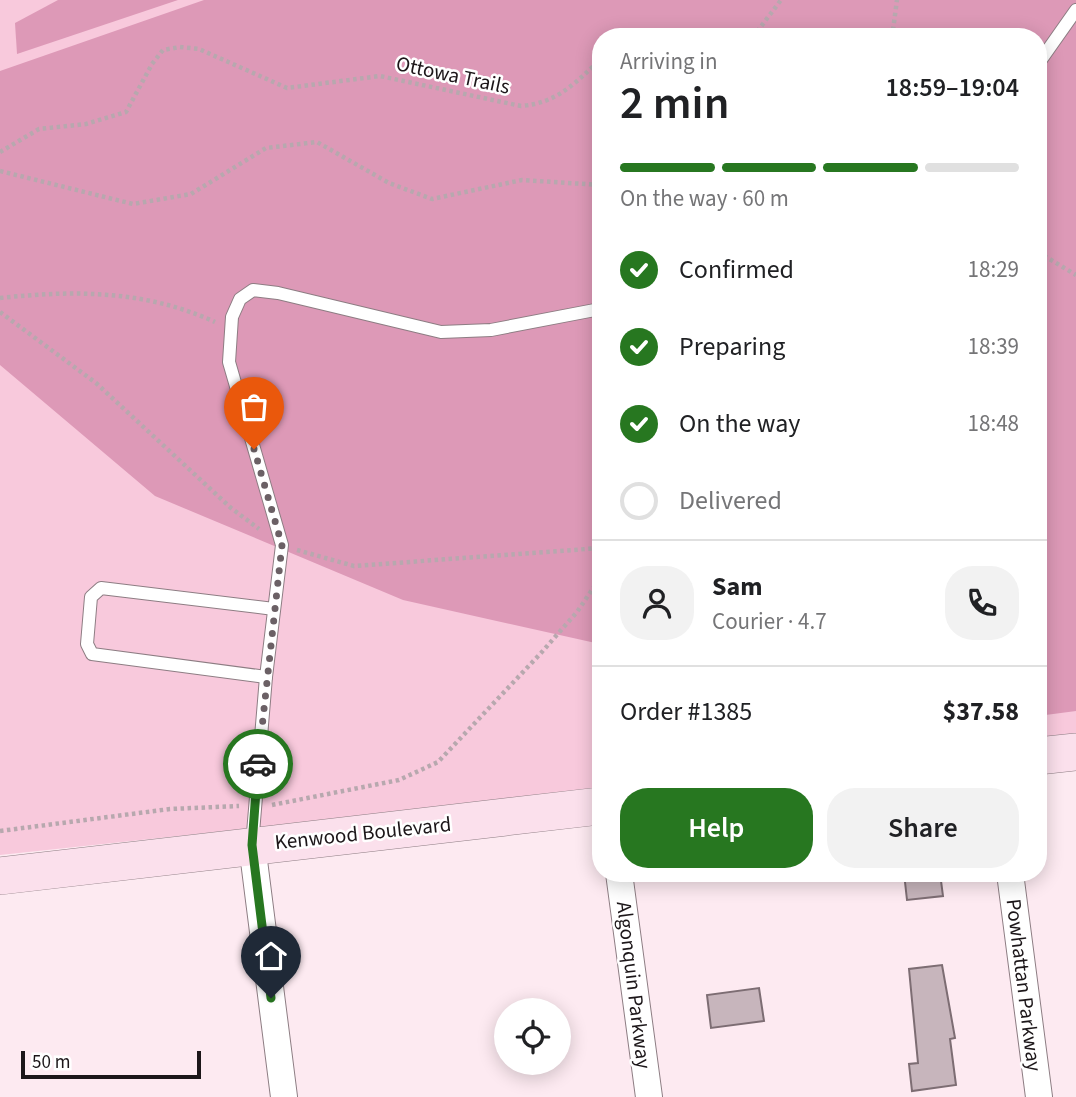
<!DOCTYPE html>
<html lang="en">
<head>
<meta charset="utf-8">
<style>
  :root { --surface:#fff; --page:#f2f2f2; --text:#202124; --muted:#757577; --line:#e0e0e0; --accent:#277720 }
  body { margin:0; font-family:"Source Sans 3",sans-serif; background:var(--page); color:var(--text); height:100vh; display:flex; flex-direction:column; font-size:26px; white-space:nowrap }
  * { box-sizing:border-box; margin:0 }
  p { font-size:23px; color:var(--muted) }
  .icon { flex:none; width:38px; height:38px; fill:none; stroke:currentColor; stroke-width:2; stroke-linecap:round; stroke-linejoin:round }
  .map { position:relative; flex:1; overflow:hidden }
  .details { position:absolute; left:592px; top:28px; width:455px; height:854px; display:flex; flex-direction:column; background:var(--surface); border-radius:28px; box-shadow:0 4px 18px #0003 }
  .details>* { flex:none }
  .controls { position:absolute; left:494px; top:998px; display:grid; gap:14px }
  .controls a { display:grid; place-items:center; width:77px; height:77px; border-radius:50%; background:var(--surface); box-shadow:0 4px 18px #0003; font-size:35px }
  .scale { position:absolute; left:21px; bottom:18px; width:180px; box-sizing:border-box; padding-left:7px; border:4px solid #1c1619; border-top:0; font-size:19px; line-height:24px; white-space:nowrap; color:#1c1619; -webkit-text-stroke:5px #fff; paint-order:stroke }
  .pin { position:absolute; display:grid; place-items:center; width:60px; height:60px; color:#fff; margin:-72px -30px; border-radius:50% 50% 50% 0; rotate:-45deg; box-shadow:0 0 7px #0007 }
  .pin .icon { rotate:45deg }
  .courier { position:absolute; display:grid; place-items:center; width:70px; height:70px; margin:-35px; border:5px solid #277720; border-radius:50%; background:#fff; color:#222; box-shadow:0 2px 9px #0007 }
  .summary em { font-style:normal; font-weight:600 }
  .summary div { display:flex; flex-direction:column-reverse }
  .summary { display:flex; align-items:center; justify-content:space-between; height:119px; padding:0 28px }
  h1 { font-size:46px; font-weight:600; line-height:52px }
  .bar { display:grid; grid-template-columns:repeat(4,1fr); gap:10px 7px; align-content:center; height:84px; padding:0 28px }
  .bar i { height:9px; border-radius:5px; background:var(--line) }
  .bar .on { background:var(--accent) }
  .bar p { grid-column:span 4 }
  .line { display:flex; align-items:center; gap:18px; padding:0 28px; border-top:2px solid var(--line) }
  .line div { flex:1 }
  .round { display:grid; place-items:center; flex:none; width:74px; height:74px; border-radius:28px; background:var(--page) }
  ol { padding:0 28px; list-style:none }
  li { display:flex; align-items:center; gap:21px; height:77px }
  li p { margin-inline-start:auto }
  li .icon { padding:7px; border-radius:50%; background:var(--accent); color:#fff; stroke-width:4 }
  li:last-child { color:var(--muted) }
  li i { width:38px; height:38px; border:4px solid var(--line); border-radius:50% }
  .primary-button { display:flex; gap:14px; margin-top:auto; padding:14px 28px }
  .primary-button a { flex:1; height:80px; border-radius:28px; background:var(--accent); color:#fff; font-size:28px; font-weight:600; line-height:80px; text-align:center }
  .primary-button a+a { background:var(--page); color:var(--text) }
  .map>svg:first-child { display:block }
  .green { fill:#f8c9dc }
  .forest { fill:#dd99b7 }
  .building { fill:#c7b5bc; stroke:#7d6d73; stroke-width:2 }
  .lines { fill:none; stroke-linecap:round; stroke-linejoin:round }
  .lane-casing { stroke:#8d7d83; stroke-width:14 }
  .street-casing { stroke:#8d7d83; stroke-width:28 }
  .secondary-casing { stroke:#8d7d83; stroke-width:38 }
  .path { stroke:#b7a8ae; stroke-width:4.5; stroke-dasharray:3.5 3.5; stroke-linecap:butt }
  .lane { stroke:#fff; stroke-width:12 }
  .street { stroke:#fff; stroke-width:26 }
  .secondary { stroke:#fbe0ec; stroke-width:37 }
  .done { stroke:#6b6065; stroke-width:7; stroke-dasharray:0 12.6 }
  .route { stroke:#277720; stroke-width:9 }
  .labels { text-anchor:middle; stroke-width:5; stroke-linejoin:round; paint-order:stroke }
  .street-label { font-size:21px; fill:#1c1619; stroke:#fff }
</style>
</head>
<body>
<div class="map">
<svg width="1076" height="1097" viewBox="0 0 1076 1097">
  <rect width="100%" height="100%" fill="#fdeaf1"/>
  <polygon class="green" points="0,0 1076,0 1076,736 1038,741 1038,37 600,37 600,791 0,855"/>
  <g class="forest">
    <polygon points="58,0 178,0 17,54 15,23"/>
    <polygon points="204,0 1076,0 1076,711 1038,716 1038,37 600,37 600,644 403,600 155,496 0,365 0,71"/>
  </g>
  <g class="building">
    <polygon points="904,873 940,873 943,896 907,900"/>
    <polygon points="942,965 955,1038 950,1039 956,1085 912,1091 909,1064 918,1063 909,969"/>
    <polygon points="759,988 764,1021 711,1028 707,995"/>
  </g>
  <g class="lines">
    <g class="lane-casing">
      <g id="lane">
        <polyline points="1038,64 1076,10"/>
        <polyline points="266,677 92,654 87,644 91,597 101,588 274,609"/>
        <polyline points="252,845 266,677 282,545 229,362 232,317 240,299 253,290 278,293 441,332 491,330 600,309"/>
      </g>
    </g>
    <g class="street-casing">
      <g id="street">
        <polyline points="252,845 284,1097"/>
        <polyline points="619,873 649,1097"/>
        <polyline points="1010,873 1039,1097"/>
      </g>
    </g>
    <g class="secondary-casing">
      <g id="secondary">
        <polyline points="1038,756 1076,752"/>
        <polyline points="0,876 600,806"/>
      </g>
    </g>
    <g class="path">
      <polyline points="635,37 646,33 680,37"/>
      <polyline points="753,37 781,0"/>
      <polyline points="892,37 897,0"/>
      <path d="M0,152L39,129L86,124L126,112L152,64L163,50L180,47L199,49L287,88L380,76L521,106C557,103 574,84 600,60"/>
      <polyline points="0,171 133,204 191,194 266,148 317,142 389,183 432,199 522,180 600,185"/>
      <polyline points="1038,252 1076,275"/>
      <path d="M0,298C75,290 145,290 215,322"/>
      <polyline points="0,312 96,383 231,508 259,529"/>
      <polyline points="297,550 354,566 600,548"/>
      <polyline points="272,805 399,780 438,762 541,653 577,612 600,578"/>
      <polyline points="0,831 170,809 239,806"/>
    </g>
    <use href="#lane" class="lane"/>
    <use href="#street" class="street"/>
    <use href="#secondary" class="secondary"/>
  </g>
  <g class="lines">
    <polyline class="done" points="254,449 282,545 258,764"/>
    <polyline class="route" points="258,764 252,845 271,998"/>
  </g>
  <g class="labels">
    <g class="street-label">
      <text transform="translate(453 75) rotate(12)" y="7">Ottowa Trails</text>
      <text transform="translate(363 833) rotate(-6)" y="7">Kenwood Boulevard</text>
      <text transform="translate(634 985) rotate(83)" y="7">Algonquin Parkway</text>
      <text transform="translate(1024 985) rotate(83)" y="7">Powhattan Parkway</text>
    </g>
  </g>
</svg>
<div class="controls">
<a><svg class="icon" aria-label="locate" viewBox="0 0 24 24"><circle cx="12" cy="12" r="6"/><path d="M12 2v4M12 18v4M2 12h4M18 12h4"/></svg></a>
</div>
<div class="scale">50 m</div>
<div class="pin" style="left:254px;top:449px;background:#ea580c"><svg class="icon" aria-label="bag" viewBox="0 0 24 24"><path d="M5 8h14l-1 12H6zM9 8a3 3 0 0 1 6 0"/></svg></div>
<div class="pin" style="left:271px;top:998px;background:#1f2937"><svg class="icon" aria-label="home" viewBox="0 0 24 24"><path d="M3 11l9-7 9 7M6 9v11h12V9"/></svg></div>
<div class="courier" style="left:258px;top:764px"><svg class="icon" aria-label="car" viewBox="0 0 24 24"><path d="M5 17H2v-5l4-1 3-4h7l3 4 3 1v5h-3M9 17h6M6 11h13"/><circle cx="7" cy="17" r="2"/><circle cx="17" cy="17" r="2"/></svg></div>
<section class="details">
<div class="summary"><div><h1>2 min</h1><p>Arriving in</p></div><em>18:59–19:04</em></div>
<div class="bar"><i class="on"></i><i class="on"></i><i class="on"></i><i></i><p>On the way · 60 m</p></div>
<ol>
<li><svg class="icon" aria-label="check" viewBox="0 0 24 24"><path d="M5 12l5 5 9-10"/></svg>Confirmed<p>18:29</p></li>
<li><svg class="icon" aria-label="check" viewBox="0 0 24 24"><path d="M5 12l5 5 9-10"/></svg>Preparing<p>18:39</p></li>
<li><svg class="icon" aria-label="check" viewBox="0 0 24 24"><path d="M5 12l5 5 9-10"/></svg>On the way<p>18:48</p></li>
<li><i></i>Delivered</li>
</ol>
<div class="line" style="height:126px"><a class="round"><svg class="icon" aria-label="person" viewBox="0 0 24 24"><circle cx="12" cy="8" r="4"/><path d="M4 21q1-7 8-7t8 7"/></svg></a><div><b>Sam</b><p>Courier · 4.7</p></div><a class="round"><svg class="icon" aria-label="phone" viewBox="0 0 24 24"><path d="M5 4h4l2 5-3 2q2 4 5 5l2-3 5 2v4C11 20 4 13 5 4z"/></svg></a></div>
<div class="line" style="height:91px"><div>Order #1385</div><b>$37.58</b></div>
<div class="primary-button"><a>Help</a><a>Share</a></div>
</section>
</div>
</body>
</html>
